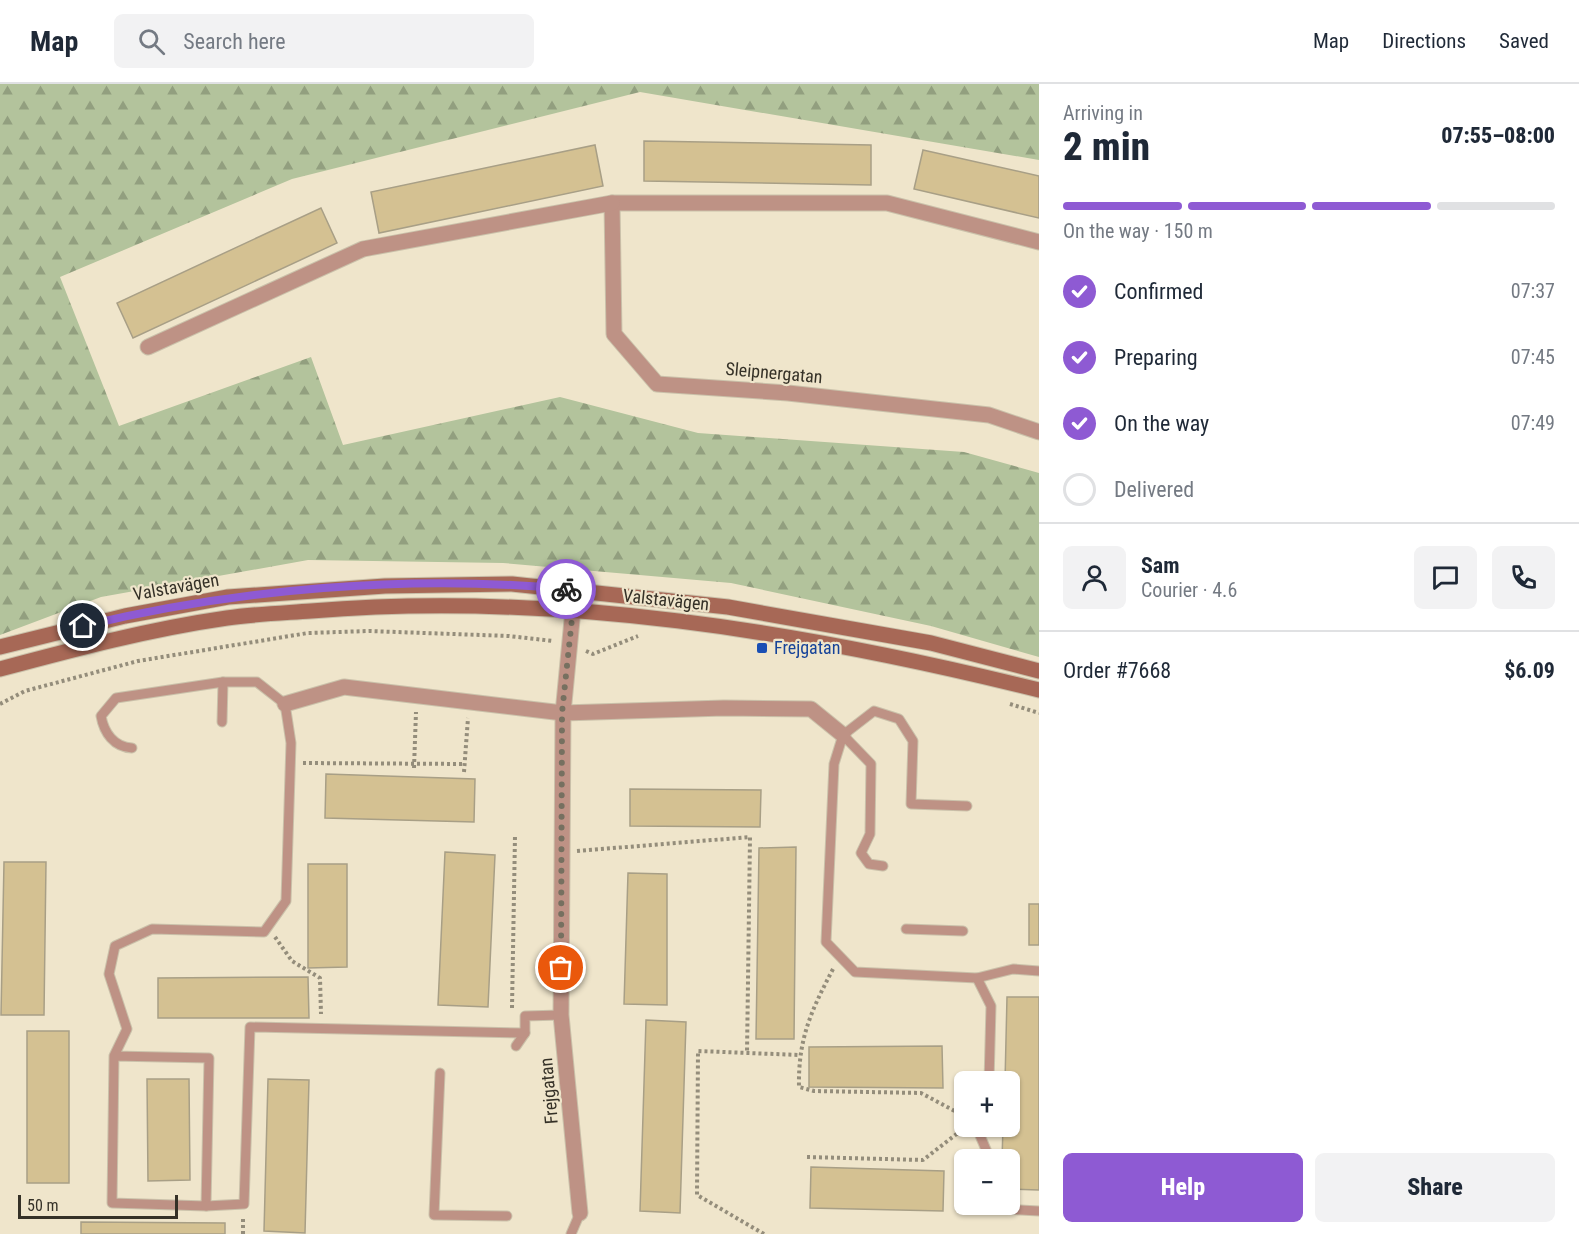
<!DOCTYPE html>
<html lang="en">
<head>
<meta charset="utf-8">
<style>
  :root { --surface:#fff; --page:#f2f2f3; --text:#1f2937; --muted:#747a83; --line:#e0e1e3; --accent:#8e5ad3 }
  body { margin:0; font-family:"Roboto Condensed",sans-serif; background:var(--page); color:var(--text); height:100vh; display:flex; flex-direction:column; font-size:22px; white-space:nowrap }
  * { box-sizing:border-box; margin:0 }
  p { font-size:20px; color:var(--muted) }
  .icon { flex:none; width:33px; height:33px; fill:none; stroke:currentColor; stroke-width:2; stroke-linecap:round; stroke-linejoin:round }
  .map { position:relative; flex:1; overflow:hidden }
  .sheet { display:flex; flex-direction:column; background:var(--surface); width:540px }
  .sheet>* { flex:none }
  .buttons { position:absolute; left:954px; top:987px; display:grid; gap:12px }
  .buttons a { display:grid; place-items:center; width:66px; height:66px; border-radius:9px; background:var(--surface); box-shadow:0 2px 4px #0004; font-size:30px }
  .scale { position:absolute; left:18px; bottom:15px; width:160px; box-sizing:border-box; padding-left:6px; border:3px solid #353127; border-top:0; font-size:16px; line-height:21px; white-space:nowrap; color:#353127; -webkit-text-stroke:4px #efe5cb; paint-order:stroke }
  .pin { position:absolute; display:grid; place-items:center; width:51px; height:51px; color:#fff; margin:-26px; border:3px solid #fff; border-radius:50%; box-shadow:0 2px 6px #0007 }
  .courier { position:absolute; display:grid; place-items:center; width:60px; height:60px; margin:-30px; border:4px solid #8e5ad3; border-radius:50%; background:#fff; color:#222; box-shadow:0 2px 8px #0007 }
  .summary em { font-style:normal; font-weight:800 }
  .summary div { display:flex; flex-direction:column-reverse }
  .summary { display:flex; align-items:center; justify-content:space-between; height:102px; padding:0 24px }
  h1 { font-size:39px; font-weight:800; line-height:45px }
  .bar { display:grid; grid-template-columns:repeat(4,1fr); gap:9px 6px; align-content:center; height:72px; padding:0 24px }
  .bar i { height:8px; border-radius:4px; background:var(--line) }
  .bar .on { background:var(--accent) }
  .bar p { grid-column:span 4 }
  .line { display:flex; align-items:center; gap:15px; padding:0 24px; border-top:2px solid var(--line) }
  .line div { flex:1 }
  .round { display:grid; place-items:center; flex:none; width:63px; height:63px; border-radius:9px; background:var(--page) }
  ol { padding:0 24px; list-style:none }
  li { display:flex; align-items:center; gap:18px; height:66px }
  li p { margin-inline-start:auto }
  li .icon { padding:6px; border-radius:50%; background:var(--accent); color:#fff; stroke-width:4 }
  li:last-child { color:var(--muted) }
  li i { width:33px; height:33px; border:3px solid var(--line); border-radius:50% }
  .button { display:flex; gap:12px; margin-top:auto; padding:12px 24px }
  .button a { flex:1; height:69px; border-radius:9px; background:var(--accent); color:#fff; font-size:24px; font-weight:800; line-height:69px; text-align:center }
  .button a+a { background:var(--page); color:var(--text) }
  header { display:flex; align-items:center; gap:36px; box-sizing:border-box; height:84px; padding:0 30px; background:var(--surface); border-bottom:2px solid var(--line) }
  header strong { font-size:28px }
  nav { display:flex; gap:33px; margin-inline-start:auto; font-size:21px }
  .search { width:420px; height:54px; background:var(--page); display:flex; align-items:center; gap:15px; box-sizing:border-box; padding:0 21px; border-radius:9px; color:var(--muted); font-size:22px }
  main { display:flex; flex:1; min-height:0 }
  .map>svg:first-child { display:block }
  .forest { fill:url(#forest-firs) }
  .building { fill:#d4c192; stroke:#a89f86; stroke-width:1.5 }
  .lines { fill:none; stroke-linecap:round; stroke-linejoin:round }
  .lane-casing { stroke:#cac1aa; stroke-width:11 }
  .street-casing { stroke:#cac1aa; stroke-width:17 }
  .secondary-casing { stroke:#cac1aa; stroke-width:17 }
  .path { stroke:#948d7b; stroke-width:4; stroke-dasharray:3 3; stroke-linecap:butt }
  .lane { stroke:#be9285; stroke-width:9 }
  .street { stroke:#be9285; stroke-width:15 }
  .secondary { stroke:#a76856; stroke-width:15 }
  .done { stroke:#767060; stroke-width:6; stroke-dasharray:0 10.8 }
  .route { stroke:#8e5ad3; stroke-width:8 }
  .transit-dot { fill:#1a4fb4; stroke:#efe5cb; stroke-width:2 }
  .labels { text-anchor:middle; stroke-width:4.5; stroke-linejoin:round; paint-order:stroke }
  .street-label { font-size:18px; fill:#353127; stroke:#efe5cb }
  .transit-label { font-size:18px; fill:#164399; stroke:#efe5cb; text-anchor:start }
</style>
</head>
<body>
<header>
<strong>Map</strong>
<div class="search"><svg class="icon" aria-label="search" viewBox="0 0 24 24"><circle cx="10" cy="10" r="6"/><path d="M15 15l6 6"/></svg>Search here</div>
<nav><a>Map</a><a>Directions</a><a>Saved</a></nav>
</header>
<main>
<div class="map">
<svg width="1039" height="1150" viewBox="0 0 1039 1150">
  <defs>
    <pattern id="forest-firs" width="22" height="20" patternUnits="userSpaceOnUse" patternTransform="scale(1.5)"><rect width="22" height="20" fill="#b3c39c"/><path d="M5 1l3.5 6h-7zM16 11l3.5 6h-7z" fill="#929f7f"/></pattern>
  </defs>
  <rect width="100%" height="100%" fill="#efe5cb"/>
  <polygon class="forest" points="0,0 1039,0 1039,76 640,8 292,95 60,193 119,342 311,273 343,361 560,313 698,349 964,368 1039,389 1039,573 931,542 731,499 503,479 308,476 101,513 0,551"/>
  <g class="building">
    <polygon points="644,57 871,61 871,101 644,97"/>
    <polygon points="595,61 603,102 379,149 371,108"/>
    <polygon points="923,66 1039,92 1039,134 914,105"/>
    <polygon points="321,124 337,159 133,254 117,219"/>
    <polygon points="326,690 475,695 474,738 325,734"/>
    <polygon points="630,705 761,706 760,743 630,742"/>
    <polygon points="796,763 794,955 756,955 759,764"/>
    <polygon points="445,768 495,771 488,923 438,921"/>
    <polygon points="4,778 46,778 44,931 1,931"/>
    <polygon points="308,780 347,780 347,883 308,884"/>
    <polygon points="628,789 667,790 667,921 624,920"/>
    <rect x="1029" y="820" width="10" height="41"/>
    <polygon points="308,893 309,934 158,934 158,894"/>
    <polygon points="1007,913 1039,913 1039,1106 1010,1105 1010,1076 1002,1076 1003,1042 1010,1042 1010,998 1005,998"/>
    <polygon points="646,936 686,938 680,1129 640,1127"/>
    <rect x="27" y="947" width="42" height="152"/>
    <polygon points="942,962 943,1004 809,1003 809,963"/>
    <polygon points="147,995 189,995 190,1096 148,1097"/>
    <polygon points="268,995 309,996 305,1149 264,1147"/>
    <polygon points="811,1083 944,1087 943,1127 810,1124"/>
    <polygon points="81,1138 225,1139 225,1150 81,1150"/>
  </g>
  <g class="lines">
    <g class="lane-casing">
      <g id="lane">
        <polyline points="843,651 834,680 826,858 855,888 977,894 1013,885 1039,887"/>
        <path d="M132,664C114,663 104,649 101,632L116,614L223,598"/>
        <polyline points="883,782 869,780 861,769 870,750 871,680 843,651 874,627 899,635 913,657 911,720 967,722"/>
        <polyline points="906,845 963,847"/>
        <polyline points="977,894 991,922 989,998"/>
        <polyline points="516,962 525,949"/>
        <polyline points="114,972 209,974 206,1122 112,1119 114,972 127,945 109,890 115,862 152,845 264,848 286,817 291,659 285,620 257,598 223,598 222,638"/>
        <polyline points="440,989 434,1131 507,1132"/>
        <polyline points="976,1042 987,1068 987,1076"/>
        <polyline points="986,1120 986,1124 1039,1127"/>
        <polyline points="206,1122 244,1120 250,943 525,949 525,932 561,931"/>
        <polyline points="571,1150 580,1129"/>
      </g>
    </g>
    <g class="street-casing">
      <g id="street">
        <polyline points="1039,158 887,119 612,119 614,250 657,300 788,309 989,331 1039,348"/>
        <polyline points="148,263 363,165 612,119"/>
        <polyline points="575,505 563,629 561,931 580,1129"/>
        <polyline points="285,620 344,603 563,629 724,624 811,625 843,651"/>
      </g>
    </g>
    <g class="secondary-casing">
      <g id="secondary">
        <polyline points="0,563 125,532 228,513 385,502 512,500 728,523 931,559 1039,587"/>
        <path d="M0,585C75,565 150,545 227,534C255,530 283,529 311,527C557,507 801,547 1039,606"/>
      </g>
    </g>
    <g class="path">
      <polyline points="586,567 593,570 638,552"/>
      <polyline points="0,620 25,607 138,577 308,549 369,547 509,552 553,557"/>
      <polyline points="1010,620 1039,629"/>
      <polyline points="303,679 465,680"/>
      <polyline points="414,684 416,628"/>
      <polyline points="464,688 468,634"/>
      <polyline points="577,767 750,753 747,969"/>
      <polyline points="275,853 292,877 320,894 321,930"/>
      <path d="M833,885C811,927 798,955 799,1003L814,1007L921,1009L964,1032"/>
      <polyline points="512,924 515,752"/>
      <polyline points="807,1073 923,1076 963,1045"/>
      <polyline points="243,1150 243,1133"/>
      <polyline points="764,1150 697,1111 698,967 799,971"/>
    </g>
    <use href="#lane" class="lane"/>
    <use href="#street" class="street"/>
    <use href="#secondary" class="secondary"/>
  </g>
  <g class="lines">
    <polyline class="done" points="561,884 562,629 575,506 566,505"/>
    <path class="route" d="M83,542C236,505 410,490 566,505"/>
  </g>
  <rect class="transit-dot" x="756" y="558" width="12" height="12" rx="3"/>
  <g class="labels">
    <g class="street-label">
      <text transform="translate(774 289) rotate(5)" y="6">Sleipnergatan</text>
      <text transform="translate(176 503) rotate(-10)" y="6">Valstavägen</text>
      <text transform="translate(666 516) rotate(6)" y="6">Valstavägen</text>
      <text transform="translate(549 1007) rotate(-95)" y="6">Frejgatan</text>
    </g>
    <g class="transit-label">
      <text x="774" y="570">Frejgatan</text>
    </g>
  </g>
</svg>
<div class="buttons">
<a>+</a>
<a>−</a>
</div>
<div class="scale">50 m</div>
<div class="pin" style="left:561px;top:884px;background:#ea580c"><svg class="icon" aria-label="bag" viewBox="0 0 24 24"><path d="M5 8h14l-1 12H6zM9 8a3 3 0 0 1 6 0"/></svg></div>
<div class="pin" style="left:83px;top:542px;background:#1f2937"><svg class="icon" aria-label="home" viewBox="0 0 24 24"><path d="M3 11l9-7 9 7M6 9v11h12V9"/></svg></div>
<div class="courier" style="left:566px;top:505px"><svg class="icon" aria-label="bike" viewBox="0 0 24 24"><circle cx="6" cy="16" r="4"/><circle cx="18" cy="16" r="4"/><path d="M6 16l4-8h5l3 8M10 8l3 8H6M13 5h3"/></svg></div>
</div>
<section class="sheet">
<div class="summary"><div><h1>2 min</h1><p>Arriving in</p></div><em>07:55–08:00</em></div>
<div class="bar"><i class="on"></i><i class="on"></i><i class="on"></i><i></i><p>On the way · 150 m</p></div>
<ol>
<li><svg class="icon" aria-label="check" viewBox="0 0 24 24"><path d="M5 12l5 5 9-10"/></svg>Confirmed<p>07:37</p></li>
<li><svg class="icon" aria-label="check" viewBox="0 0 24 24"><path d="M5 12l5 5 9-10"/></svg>Preparing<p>07:45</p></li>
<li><svg class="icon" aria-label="check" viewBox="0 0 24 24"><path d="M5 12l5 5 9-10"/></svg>On the way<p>07:49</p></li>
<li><i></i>Delivered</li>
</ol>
<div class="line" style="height:108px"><a class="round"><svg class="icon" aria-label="person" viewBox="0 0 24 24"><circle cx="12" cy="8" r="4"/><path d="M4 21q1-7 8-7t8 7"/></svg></a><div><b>Sam</b><p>Courier · 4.6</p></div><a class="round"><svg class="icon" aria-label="chat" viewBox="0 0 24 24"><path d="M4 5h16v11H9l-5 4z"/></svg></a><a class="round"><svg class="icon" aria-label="phone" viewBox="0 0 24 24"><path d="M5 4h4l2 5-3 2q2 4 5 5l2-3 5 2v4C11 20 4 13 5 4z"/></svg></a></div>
<div class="line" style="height:78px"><div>Order #7668</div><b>$6.09</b></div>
<div class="button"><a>Help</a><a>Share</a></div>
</section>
</main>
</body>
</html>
